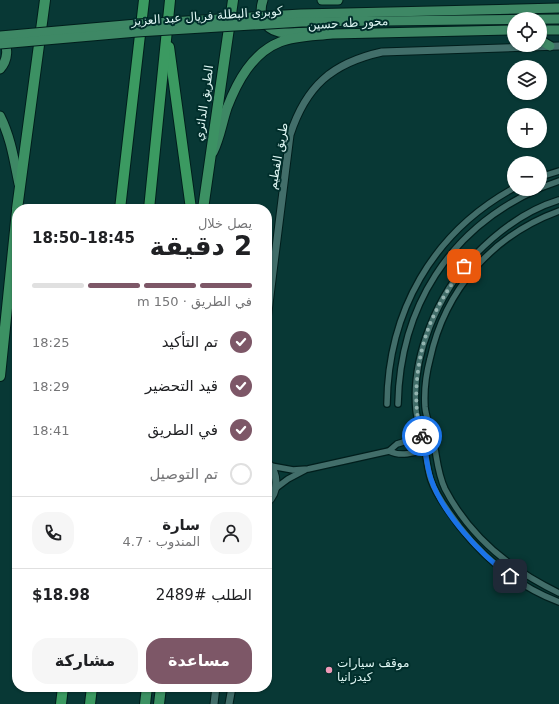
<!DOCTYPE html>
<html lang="ar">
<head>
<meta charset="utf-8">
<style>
  :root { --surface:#fff; --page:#f6f6f6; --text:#202124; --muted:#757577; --line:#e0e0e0; --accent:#7d5767 }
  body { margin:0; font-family:"DejaVu Sans",Cairo,sans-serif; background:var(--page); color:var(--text); direction:rtl; height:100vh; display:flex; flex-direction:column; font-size:15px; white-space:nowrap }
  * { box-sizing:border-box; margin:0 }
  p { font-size:13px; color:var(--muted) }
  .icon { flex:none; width:22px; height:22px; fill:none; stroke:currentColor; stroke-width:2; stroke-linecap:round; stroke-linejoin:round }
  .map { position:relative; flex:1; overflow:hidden; direction:ltr }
  .sheet { position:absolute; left:12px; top:204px; width:260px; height:488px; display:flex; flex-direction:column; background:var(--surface); border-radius:16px; box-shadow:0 1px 3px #0004; direction:rtl }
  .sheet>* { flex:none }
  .fabs { position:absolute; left:507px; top:12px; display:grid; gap:8px }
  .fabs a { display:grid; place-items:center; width:40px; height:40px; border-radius:50%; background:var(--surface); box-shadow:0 1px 3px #0004; font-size:20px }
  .pin { position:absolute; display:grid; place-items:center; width:34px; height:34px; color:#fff; margin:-17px; border-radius:8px; box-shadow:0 2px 6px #0006 }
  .courier { position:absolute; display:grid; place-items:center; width:40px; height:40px; margin:-20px; border:3px solid #1a73e8; border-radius:50%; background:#fff; color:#222; box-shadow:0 1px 5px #0007 }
  .overview em { font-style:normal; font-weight:800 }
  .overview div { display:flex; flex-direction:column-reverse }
  .overview { display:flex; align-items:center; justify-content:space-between; height:68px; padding:0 20px }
  h1 { font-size:26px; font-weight:800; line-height:30px }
  .bar { display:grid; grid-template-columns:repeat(4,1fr); gap:6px 4px; align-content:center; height:48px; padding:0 20px }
  .bar i { height:5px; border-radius:3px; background:var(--line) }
  .bar .on { background:var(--accent) }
  .bar p { grid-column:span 4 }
  .line { display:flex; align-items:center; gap:10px; padding:0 20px; border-top:1px solid var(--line) }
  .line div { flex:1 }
  .round { display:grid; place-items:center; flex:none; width:42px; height:42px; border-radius:16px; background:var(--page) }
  ol { padding:0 20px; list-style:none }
  li { display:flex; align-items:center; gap:12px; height:44px }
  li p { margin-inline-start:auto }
  li .icon { padding:4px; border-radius:50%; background:var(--accent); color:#fff; stroke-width:4 }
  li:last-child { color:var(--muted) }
  li i { width:22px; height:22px; border:2px solid var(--line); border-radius:50% }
  .button { display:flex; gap:8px; margin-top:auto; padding:8px 20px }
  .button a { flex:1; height:46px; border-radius:16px; background:var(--accent); color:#fff; font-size:16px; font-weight:800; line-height:46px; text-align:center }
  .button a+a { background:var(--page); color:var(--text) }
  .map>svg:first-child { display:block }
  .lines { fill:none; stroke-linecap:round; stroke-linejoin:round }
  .minor-casing { stroke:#001e1c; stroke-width:8 }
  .tertiary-casing { stroke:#001e1c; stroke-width:9 }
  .primary-casing { stroke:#001e1c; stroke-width:11 }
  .trunk-casing { stroke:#001e1c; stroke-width:12 }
  .motorway-casing { stroke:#001e1c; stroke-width:12 }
  .minor { stroke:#426e6a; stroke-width:5.5 }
  .tertiary { stroke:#426e6a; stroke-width:7 }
  .primary { stroke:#3e8865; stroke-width:9 }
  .trunk { stroke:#3c9163; stroke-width:10 }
  .motorway { stroke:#3b9a61; stroke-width:10 }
  .primary-bridge-casing { stroke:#001e1c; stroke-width:11; stroke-linecap:butt }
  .primary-bridge { stroke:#3e8865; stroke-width:9 }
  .done { stroke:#93b4b0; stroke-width:4; stroke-dasharray:0 7.2 }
  .route { stroke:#1a73e8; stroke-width:5 }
  .poi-dot { fill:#ef9ab8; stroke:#002e2b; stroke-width:1.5 }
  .labels { text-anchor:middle; stroke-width:4; stroke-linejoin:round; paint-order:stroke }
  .street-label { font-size:12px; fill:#def6f3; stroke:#002e2b }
  .poi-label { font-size:12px; fill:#def6f3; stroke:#002e2b; text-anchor:start }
</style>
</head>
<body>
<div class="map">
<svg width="559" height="704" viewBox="0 0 559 704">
  <rect width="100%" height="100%" fill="#083835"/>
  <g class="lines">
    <g class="minor-casing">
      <g id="minor">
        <polyline points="540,177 559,171"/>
        <polyline points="540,188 559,181"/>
        <path d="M559,200C526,210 498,231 474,256C438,294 411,356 416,410C417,421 422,431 424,442C426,455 427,468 431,480C435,492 442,502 449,512C476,552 514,585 559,602"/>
        <path d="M559,211C493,235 445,289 430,359C426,374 424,391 425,407C426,418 431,428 433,439C437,456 437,472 445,489C470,537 511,570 559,593"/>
        <path d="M387,404C388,312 432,233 514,188"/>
        <path d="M398,404C400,307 449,229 538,189"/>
        <path d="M389,451C401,457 412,453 425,450"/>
        <polyline points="271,466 293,470 308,469 389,451 397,444 423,436"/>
        <polyline points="276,488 288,479 305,470"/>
      </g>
    </g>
    <g class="tertiary-casing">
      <g id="tertiary">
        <path d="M267,320L290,135C306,86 332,63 382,52L559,46"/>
        <path d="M267,462C279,473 279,492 267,503"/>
        <polyline points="214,704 216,687"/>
        <polyline points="229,704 232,687"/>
      </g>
    </g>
    <g class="primary-casing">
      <g id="primary">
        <path d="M263,0C258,14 264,29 279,32C288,34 299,32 308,32"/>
        <polyline points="322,0 338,0"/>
        <polyline points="540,30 559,30"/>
        <polyline points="540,40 550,46"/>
        <path d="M0,69C8,60 9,47 2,37"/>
        <path d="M0,116C11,138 14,160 19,184"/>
        <path d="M213,152C220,138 222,123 227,108C237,82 252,53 280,42C295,36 315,36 332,34L514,30"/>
      </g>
    </g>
    <g class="trunk-casing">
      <g id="trunk">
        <polyline points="17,209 45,0"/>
        <polyline points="203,209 233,0"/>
        <polyline points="0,376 17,211"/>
        <polyline points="145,704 147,687"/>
        <polyline points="159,704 161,687"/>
      </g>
    </g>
    <g class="motorway-casing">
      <g id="motorway">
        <polyline points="169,47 191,209"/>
        <polyline points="120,209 144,0"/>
        <polyline points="149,209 170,0"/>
        <polyline points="61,704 63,687"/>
        <polyline points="90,704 92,687"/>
      </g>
    </g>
    <use href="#minor" class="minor"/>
    <use href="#tertiary" class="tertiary"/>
    <use href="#primary" class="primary"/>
    <use href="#trunk" class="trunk"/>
    <use href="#motorway" class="motorway"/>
    <g class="primary-bridge-casing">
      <g id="primary-bridge">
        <polyline points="0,36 137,24 301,14 559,8"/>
        <polyline points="0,44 137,32 302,22 559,19"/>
      </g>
    </g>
    <use href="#primary-bridge" class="primary-bridge"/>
  </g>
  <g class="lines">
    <path class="done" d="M422,436C410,400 418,347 435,313C443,296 454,281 464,266"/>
    <path class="route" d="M422,436C426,450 426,465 431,479C442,513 481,555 510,576"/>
  </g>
  <circle class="poi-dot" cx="329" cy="670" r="4"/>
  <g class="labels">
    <g class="street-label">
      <text transform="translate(207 16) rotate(-4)" y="4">كوبرى البطلة فريال عبد العزيز</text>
      <text transform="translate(348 23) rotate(-3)" y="4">محور طه حسين</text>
      <text transform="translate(204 103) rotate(-82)" y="4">الطريق الدائري</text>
      <text transform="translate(278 156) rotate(-80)" y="4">طريق الفطيم</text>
    </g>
    <g class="poi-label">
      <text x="337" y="667">موقف سيارات<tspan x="337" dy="14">كيدزانيا</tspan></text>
    </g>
  </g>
</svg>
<div class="fabs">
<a><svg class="icon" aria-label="locate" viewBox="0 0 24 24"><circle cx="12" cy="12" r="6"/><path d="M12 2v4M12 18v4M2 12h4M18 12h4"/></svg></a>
<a><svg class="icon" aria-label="layers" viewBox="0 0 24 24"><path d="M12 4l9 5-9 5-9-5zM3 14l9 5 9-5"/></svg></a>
<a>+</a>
<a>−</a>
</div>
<div class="pin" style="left:464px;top:266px;background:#ea580c"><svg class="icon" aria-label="bag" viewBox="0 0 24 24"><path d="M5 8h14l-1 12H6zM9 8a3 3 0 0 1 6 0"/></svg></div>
<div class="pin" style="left:510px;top:576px;background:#1f2937"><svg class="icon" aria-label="home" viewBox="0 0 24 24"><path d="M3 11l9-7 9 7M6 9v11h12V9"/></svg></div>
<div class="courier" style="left:422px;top:436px"><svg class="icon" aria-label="bike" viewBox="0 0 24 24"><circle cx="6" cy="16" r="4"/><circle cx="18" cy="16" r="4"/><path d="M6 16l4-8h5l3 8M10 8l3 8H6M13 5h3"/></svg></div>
<section class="sheet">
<div class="overview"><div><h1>2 دقيقة</h1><p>يصل خلال</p></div><em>18:45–18:50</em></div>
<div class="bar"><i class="on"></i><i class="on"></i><i class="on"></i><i></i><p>في الطريق · 150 m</p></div>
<ol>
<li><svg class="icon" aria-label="check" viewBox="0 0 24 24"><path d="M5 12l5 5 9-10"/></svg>تم التأكيد<p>18:25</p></li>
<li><svg class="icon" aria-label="check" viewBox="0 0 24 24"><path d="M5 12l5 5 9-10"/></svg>قيد التحضير<p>18:29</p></li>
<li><svg class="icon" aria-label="check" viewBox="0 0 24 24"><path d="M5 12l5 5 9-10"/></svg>في الطريق<p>18:41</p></li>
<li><i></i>تم التوصيل</li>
</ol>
<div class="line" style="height:72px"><a class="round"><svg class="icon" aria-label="person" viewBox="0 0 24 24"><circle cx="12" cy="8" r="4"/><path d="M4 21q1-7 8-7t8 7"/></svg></a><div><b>سارة</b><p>المندوب · 4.7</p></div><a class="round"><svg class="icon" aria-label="phone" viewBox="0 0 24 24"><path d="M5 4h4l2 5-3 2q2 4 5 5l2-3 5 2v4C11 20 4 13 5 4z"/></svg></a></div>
<div class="line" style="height:52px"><div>الطلب #2489</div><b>$18.98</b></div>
<div class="button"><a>مساعدة</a><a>مشاركة</a></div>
</section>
</div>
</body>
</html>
